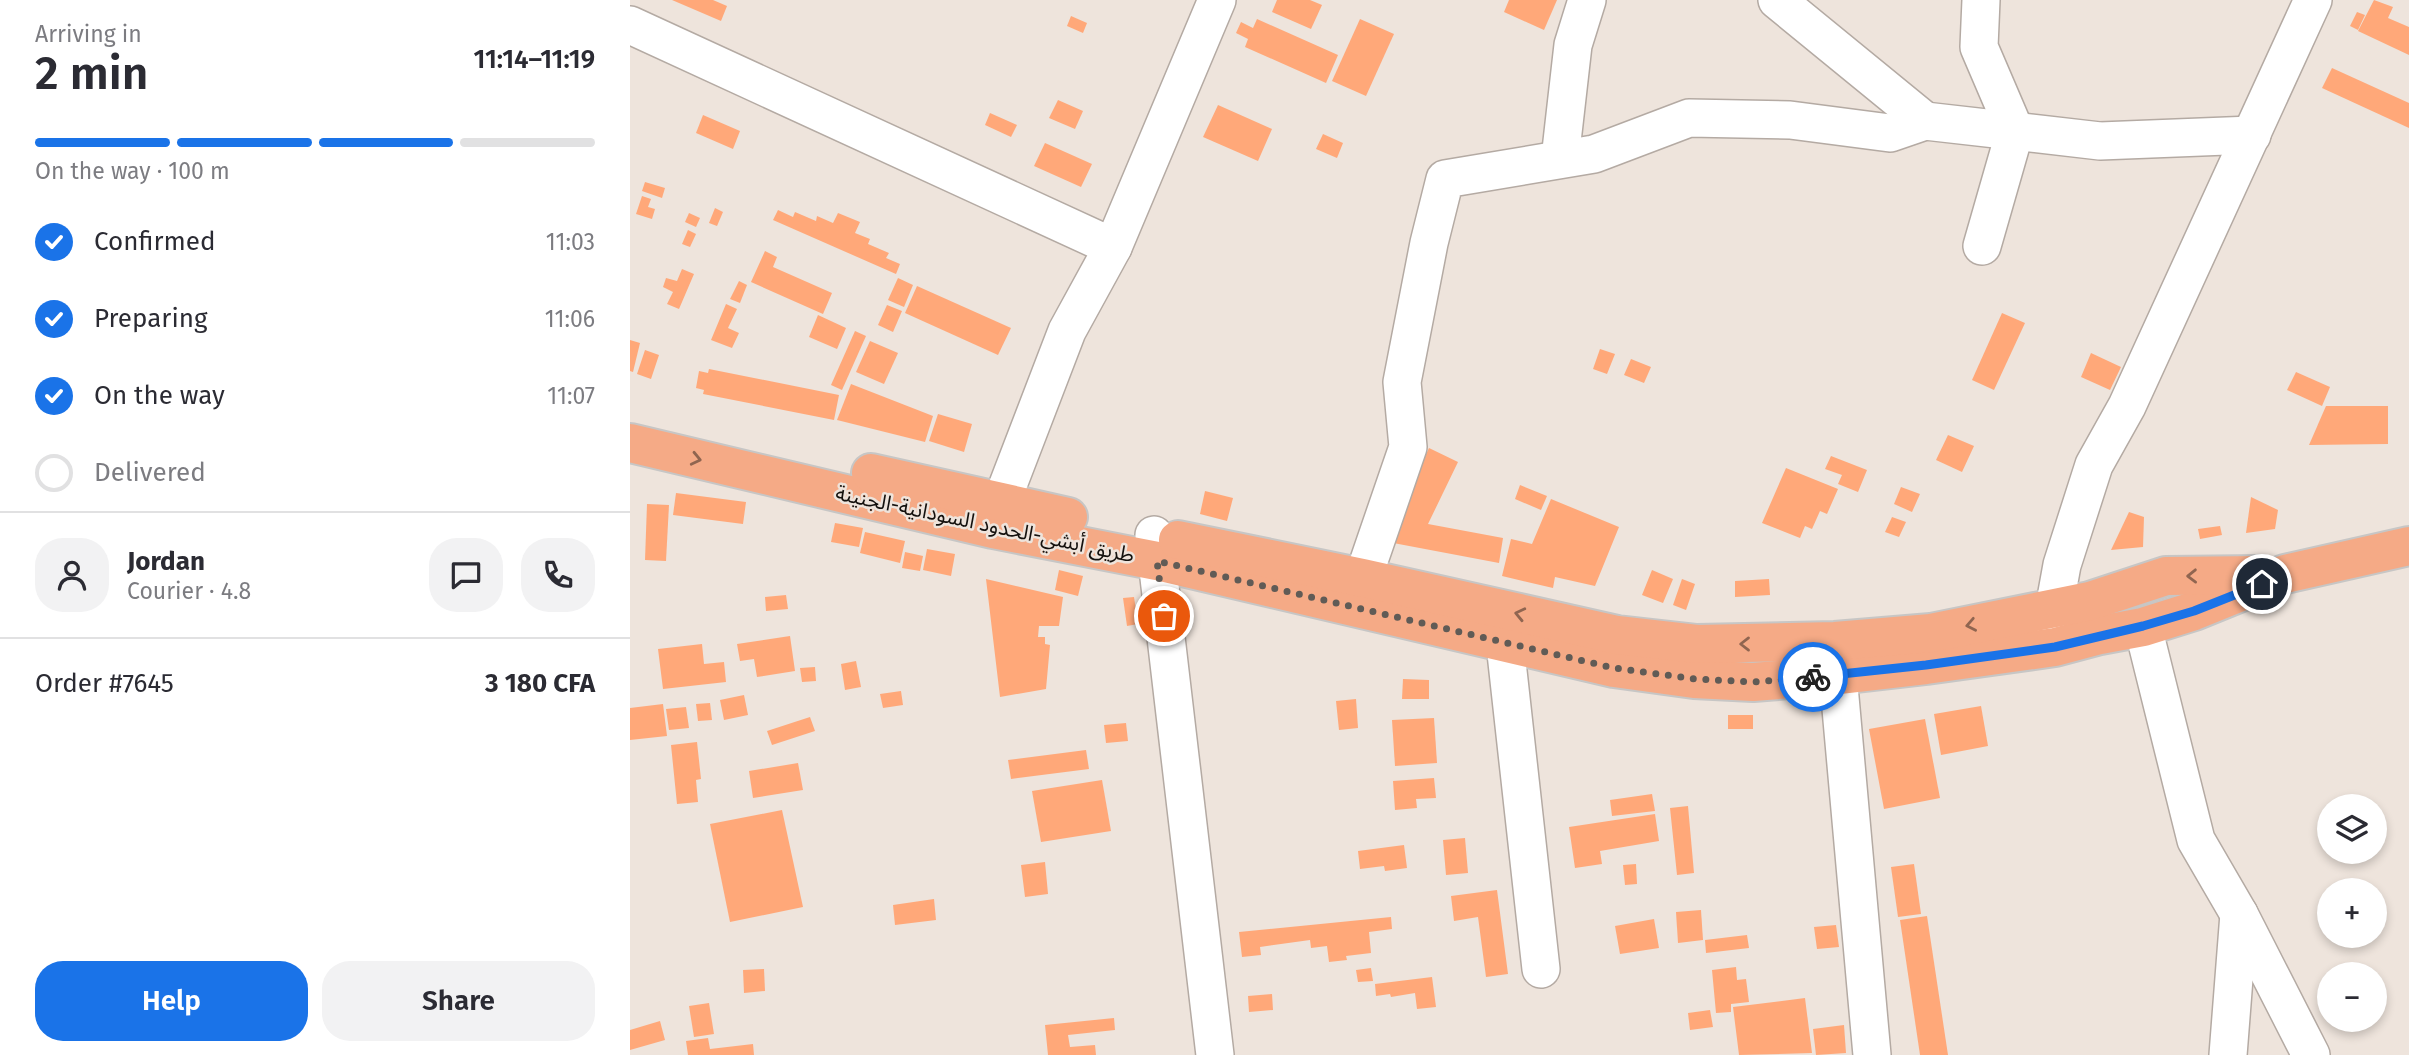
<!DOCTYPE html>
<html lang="en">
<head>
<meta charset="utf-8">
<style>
  :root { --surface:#fff; --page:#f2f2f3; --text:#2b2b33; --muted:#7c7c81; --line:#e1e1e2; --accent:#1a73e8 }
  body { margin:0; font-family:"Fira Sans","Noto Sans Arabic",sans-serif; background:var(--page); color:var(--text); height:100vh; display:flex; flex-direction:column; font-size:26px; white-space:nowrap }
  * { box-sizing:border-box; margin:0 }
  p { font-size:23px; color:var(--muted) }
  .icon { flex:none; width:38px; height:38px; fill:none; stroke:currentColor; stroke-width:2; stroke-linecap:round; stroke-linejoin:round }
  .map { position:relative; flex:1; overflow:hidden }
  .details { display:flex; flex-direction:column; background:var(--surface); width:630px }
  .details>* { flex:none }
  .controls { position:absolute; left:1687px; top:794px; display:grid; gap:14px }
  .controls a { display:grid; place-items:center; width:70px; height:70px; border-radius:50%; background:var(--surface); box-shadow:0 4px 10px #0003; font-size:35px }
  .pin { position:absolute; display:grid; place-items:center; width:60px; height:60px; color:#fff; margin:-30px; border:4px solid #fff; border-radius:50%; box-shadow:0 2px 7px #0007 }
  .courier { position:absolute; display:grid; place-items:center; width:70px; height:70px; margin:-35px; border:5px solid #1a73e8; border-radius:50%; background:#fff; color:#222; box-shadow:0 2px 9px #0007 }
  .summary em { font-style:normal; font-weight:600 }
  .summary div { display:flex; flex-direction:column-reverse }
  .summary { display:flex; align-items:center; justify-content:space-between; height:119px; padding:0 35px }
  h1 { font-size:46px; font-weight:600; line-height:52px }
  .bar { display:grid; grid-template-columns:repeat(4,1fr); gap:10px 7px; align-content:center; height:84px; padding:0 35px }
  .bar i { height:9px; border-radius:5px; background:var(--line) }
  .bar .selected { background:var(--accent) }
  .bar p { grid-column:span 4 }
  .line { display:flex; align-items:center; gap:18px; padding:0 35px; border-top:2px solid var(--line) }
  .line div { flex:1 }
  .round { display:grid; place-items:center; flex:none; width:74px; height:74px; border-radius:28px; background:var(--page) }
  ol { padding:0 35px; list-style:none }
  li { display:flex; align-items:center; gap:21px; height:77px }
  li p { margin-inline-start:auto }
  li .icon { padding:7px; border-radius:50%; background:var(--accent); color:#fff; stroke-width:4 }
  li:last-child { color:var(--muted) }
  li i { width:38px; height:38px; border:4px solid var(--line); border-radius:50% }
  .button { display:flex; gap:14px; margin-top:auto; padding:14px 35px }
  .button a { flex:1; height:80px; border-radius:28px; background:var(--accent); color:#fff; font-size:28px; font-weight:600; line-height:80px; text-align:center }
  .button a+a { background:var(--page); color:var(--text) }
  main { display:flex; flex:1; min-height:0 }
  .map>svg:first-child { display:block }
  .building { fill:#ffa879 }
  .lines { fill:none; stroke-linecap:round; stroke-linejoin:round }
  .minor-casing { stroke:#b4aaa3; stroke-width:40 }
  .highway-casing { stroke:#c7c6c5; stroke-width:42 }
  .minor { stroke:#fff; stroke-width:37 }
  .highway { stroke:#f5aa86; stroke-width:38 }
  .oneway { stroke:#906550 }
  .done { stroke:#605b56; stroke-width:7; stroke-dasharray:0 12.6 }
  .route { stroke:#1a73e8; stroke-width:9 }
  .labels { text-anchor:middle; stroke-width:5; stroke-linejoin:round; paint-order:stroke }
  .street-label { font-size:21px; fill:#14110e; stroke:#eee4dc }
</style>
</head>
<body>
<main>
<section class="details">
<div class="summary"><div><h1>2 min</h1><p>Arriving in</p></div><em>11:14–11:19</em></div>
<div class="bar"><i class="selected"></i><i class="selected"></i><i class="selected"></i><i></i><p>On the way · 100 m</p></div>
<ol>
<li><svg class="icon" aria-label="check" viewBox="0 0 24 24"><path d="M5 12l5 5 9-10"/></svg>Confirmed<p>11:03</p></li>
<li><svg class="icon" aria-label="check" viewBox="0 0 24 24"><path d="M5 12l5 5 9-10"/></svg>Preparing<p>11:06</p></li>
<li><svg class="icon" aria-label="check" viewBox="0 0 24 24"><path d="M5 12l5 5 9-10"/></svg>On the way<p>11:07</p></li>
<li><i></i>Delivered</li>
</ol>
<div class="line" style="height:126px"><a class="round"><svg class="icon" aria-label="person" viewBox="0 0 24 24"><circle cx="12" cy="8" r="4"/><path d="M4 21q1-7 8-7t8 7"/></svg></a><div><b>Jordan</b><p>Courier · 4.8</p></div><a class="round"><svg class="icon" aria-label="chat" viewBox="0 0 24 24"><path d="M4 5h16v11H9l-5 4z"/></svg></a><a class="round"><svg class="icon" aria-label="phone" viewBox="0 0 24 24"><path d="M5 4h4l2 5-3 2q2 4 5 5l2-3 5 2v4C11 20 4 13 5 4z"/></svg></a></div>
<div class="line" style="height:91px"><div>Order #7645</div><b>3 180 CFA</b></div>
<div class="button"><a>Help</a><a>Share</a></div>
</section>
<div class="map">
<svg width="1779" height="1055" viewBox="0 0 1779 1055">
  <rect width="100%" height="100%" fill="#eee4dc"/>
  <g class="building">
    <polygon points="42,0 83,0 97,6 91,21"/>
    <polygon points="647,0 680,0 692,5 681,29 642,12"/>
    <polygon points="879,0 927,0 914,30 874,12"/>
    <polygon points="1744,0 1763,7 1758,18 1779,27 1779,55 1728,31"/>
    <polygon points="1727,12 1735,15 1728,30 1720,26"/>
    <polygon points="441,16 457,23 453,33 437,26"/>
    <polygon points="627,19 708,55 696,83 615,47 618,39 606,33 611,22 623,28"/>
    <polygon points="730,19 764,34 736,96 702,81"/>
    <polygon points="1702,68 1779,103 1779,128 1692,88"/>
    <polygon points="428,100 453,111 445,129 419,118"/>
    <polygon points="588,105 642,129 628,161 573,137"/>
    <polygon points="360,113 387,125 381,137 355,125"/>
    <polygon points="73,115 110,131 103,149 66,133"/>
    <polygon points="693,134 713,143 707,158 686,149"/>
    <polygon points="415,143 462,164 451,187 404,166"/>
    <polygon points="15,182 35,188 32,198 12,191"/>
    <polygon points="12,196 21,199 18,207 25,209 22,219 6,214"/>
    <polygon points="85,208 93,212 87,226 79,223"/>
    <polygon points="148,210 163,217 165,212 186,221 187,216 203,223 208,213 230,222 225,233 240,239 238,244 259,253 256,258 270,264 266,274 143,220"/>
    <polygon points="59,213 70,218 66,227 55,222"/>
    <polygon points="58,230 66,234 60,247 52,244"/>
    <polygon points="135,251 147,257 143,267 202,293 193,314 121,282"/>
    <polygon points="52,269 64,274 49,309 37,304 43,292 33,287 36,278 47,281"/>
    <polygon points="268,278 283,285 274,307 258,300"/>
    <polygon points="109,281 117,285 110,303 100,299"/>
    <polygon points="287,286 381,328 368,355 275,313"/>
    <polygon points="96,304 107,309 98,328 109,333 102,348 81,340"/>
    <polygon points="257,305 272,311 263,332 248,325"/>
    <polygon points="1372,313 1395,323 1364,390 1342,380"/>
    <polygon points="188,315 216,328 207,349 179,337"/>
    <polygon points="225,331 236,336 212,390 201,385"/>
    <polygon points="0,340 10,343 3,372 0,371"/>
    <polygon points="240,341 268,353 254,384 226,372"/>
    <polygon points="970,349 985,354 977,374 963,369"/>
    <polygon points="15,350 29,355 21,379 7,374"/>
    <polygon points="1461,353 1491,367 1480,390 1451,377"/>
    <polygon points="1001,359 1021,367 1014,383 994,375"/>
    <polygon points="79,369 209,395 204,420 73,394 74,390 66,388 69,371 78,373"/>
    <polygon points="1666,372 1700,387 1692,406 1657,390"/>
    <polygon points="221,384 303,416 295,442 207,420"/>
    <polygon points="1696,406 1758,406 1758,444 1679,445"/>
    <polygon points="308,414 342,424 334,452 299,441"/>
    <polygon points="1318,435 1344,446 1332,472 1306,460"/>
    <polygon points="799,448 828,462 798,524 873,538 869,563 758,542 766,517"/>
    <polygon points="1201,456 1237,470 1228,492 1208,484 1212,475 1195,469"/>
    <polygon points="1156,468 1208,489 1197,514 1190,511 1182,529 1175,526 1170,538 1132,523"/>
    <polygon points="890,485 917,496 911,510 885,499"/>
    <polygon points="1271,487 1290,494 1282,512 1264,504"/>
    <polygon points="575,491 603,498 597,521 570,514"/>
    <polygon points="46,493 116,502 113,524 43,515"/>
    <polygon points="1621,497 1648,510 1645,529 1616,533"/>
    <polygon points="921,499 989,527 965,586 925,577 923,588 872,576 881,539 902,544"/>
    <polygon points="17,504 39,505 36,561 15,560"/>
    <polygon points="1499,512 1514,517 1513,547 1481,550"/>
    <polygon points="1262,517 1276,522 1269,537 1255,532"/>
    <polygon points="205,523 233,528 229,547 201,542"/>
    <polygon points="1590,526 1592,535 1570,539 1568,529"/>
    <polygon points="235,532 275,541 270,563 230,553"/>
    <polygon points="297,549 325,554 321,576 293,570"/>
    <polygon points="275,552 293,556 290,571 272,568"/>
    <polygon points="429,570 453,576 448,596 425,590"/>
    <polygon points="1022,570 1043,579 1033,603 1012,595"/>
    <polygon points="356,579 433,597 429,626 409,626 408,637 415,637 415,644 420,645 416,689 370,697"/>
    <polygon points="1052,579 1065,584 1056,610 1043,605"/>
    <polygon points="1139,579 1140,595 1105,597 1105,581"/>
    <polygon points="156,595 158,609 136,611 135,597"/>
    <polygon points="504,597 508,624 497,626 493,598"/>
    <polygon points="160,636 165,671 127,677 124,659 110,661 107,644"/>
    <polygon points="72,644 74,664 94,662 96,682 33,689 28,649"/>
    <polygon points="226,661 231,687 215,690 211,664"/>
    <polygon points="185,667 186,681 172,682 170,668"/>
    <polygon points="773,679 799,680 799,699 772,699"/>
    <polygon points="271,691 273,705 253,708 250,694"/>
    <polygon points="114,695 118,715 94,720 90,700"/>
    <polygon points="726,699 728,728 709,730 706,701"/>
    <polygon points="80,703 82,720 68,721 66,704"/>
    <polygon points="33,704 37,736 0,740 0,708"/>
    <polygon points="1351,706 1358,746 1311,755 1304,714"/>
    <polygon points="56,707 59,728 39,730 36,709"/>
    <rect x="1098" y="715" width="25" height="14"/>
    <polygon points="180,717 185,731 142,745 137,731"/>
    <polygon points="804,718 807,763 765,766 762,720"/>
    <polygon points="1295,719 1310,798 1254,809 1239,729"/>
    <polygon points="496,723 498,741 476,743 474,725"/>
    <polygon points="67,742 71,779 66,780 68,802 47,804 41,745"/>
    <polygon points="456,750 459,769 381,779 378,760"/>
    <polygon points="168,763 173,790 123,798 119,771"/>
    <polygon points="804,778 806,798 786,799 787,808 765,810 763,781"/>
    <polygon points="472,780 481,831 411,842 402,791"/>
    <polygon points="1022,794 1025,811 982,816 980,800"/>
    <polygon points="1058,806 1064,873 1047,875 1040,808"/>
    <polygon points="152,810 173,907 100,922 80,824"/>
    <polygon points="1025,814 1029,841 970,851 972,864 945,868 939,827"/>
    <polygon points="835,838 838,873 816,875 813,840"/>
    <polygon points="774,845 777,868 755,871 754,866 730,869 728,851"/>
    <polygon points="415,862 418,894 395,897 391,865"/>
    <polygon points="1006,864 1007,884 995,885 993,865"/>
    <polygon points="1284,864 1291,914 1268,917 1261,867"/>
    <polygon points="867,890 878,974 856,977 848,917 824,921 821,896"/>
    <polygon points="304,899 306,920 265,925 263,905"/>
    <polygon points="1071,910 1073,940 1048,943 1046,912"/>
    <polygon points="1297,916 1318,1055 1290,1055 1270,920"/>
    <polygon points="761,917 762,929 739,932 741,953 716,956 717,960 699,962 697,946 681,948 680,940 630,947 631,955 612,957 609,932"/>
    <polygon points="1024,919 1029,948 990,954 985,926"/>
    <polygon points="1206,925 1209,947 1187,949 1184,927"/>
    <polygon points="1117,935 1119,948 1076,953 1075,940"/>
    <polygon points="1106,967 1107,980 1116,979 1119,1002 1101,1004 1101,1012 1086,1013 1082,970"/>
    <polygon points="741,968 743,981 728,982 726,970"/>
    <polygon points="134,969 135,991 114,993 113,970"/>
    <polygon points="802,977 806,1007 787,1009 785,993 761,997 760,994 746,996 745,984"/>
    <polygon points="642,994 643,1010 619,1012 618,996"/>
    <polygon points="1175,998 1182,1053 1109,1055 1103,1007"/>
    <polygon points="79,1003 84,1034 64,1037 59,1006"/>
    <polygon points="1080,1010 1083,1027 1060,1030 1058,1013"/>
    <polygon points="484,1018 485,1030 438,1035 440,1047 465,1045 466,1055 418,1055 415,1025"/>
    <polygon points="30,1021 35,1040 0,1050 0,1030"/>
    <polygon points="1214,1025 1216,1053 1186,1055 1183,1029"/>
    <polygon points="78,1038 80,1049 123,1044 124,1055 58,1055 56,1041"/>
  </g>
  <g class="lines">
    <g class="minor-casing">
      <g id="minor">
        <polyline points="1147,0 1295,121"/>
        <polyline points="1351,0 1349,47 1385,131 1352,246"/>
        <polyline points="0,25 483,247"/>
        <polyline points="930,159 943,45 957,0"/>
        <polyline points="371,503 437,331 483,247 587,0"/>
        <polyline points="524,535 585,1055"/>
        <polyline points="733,578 778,447 772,382 799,243 815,179 964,154 1059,118 1160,120 1260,133 1295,121 1470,141 1622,135"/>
        <polyline points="1513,627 1566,840 1609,914 1681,1055"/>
        <polyline points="1425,637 1424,609 1432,565 1464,465 1497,406 1683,0"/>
        <polyline points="875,644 911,969"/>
        <polyline points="1208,675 1242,1055"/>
        <polyline points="1598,1055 1609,914"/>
      </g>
    </g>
    <g class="highway-casing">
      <g id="highway">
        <polyline points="0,443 363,529 527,561 984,668 1064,679 1123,682 1200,676 1296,665 1425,647 1470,635 1513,627 1564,611 1655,574 1779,546"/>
        <polyline points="241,473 438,517"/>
        <polyline points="548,540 733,578 987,635 1067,644 1205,641 1301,633 1460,601 1536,576 1632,575"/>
      </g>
    </g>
    <use href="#minor" class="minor"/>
    <use href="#highway" class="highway"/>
  </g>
  <defs><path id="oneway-chevron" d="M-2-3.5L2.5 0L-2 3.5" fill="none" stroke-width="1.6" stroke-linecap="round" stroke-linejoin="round" transform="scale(1.75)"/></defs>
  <g class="oneway">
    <use href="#oneway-chevron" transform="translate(66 459) rotate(13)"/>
    <use href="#oneway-chevron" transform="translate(1562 576) rotate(179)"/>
    <use href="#oneway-chevron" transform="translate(890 614) rotate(-167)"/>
    <use href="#oneway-chevron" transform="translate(1341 625) rotate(169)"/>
    <use href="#oneway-chevron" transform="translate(1115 644) rotate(180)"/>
  </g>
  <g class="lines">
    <polyline class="done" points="534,616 527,561 984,668 1065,679 1123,682 1183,677"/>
    <polyline class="route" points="1183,677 1296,665 1425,647 1513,626 1564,611 1632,584"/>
  </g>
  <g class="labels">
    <g class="street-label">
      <text transform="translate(355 524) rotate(12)" y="7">طريق أبشي-الحدود السودانية-الجنينة</text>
    </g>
  </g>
</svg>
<div class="controls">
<a><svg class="icon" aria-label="layers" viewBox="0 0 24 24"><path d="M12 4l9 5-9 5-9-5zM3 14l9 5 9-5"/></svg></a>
<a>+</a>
<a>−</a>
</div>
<div class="pin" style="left:534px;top:616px;background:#ea580c"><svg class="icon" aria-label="bag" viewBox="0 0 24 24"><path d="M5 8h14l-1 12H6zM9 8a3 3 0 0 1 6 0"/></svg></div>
<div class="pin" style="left:1632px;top:584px;background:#1f2937"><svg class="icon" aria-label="home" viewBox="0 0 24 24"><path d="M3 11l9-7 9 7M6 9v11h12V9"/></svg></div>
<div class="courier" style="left:1183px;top:677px"><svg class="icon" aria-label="bike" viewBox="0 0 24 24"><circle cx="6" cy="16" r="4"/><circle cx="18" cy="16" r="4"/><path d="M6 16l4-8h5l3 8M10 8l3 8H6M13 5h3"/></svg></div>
</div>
</main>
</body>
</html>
